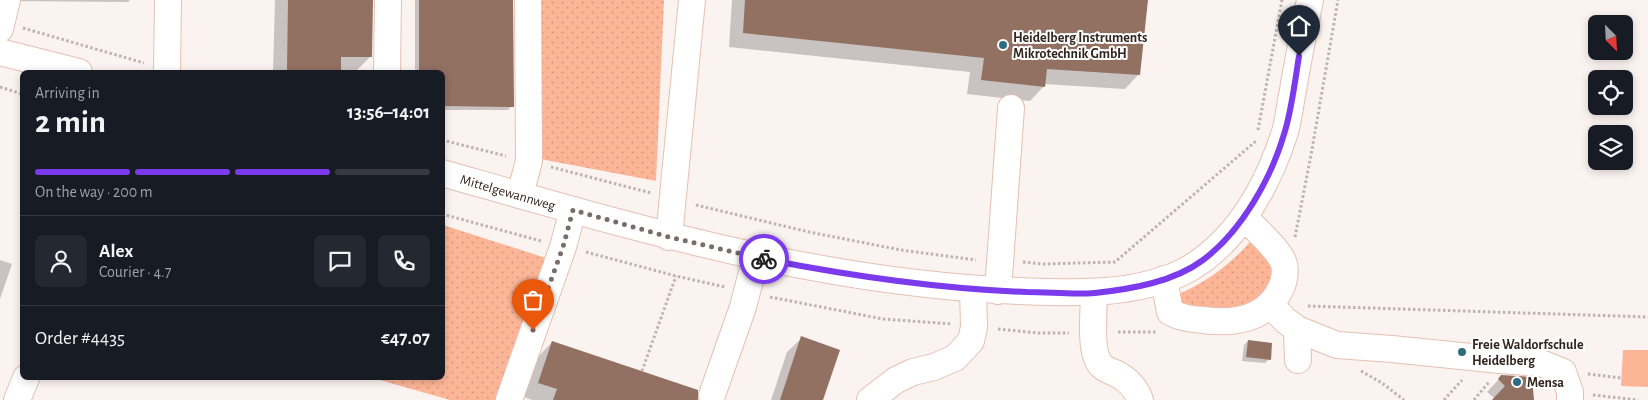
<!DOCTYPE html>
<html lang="en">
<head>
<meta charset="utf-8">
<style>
  :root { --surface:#171b24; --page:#242831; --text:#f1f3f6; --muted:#9ea1a6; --line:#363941; --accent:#7c3aed }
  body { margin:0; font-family:"Alegreya Sans",sans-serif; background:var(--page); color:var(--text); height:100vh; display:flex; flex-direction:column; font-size:19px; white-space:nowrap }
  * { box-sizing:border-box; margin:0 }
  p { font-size:16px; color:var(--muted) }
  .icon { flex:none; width:28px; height:28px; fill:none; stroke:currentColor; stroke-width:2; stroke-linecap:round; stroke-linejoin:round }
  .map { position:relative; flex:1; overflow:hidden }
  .drawer { position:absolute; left:20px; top:70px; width:425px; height:310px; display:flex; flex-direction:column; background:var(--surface); border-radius:8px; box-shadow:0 2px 8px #0003 }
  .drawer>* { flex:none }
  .needle { width:32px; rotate:156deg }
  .tools { position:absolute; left:1588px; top:15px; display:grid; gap:10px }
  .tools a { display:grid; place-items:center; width:45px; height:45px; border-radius:8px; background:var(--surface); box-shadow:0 2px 8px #0003; font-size:25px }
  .pin { position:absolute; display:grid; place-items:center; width:42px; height:42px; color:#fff; margin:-51px -21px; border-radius:50% 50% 50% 0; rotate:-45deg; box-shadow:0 0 5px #0007 }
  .pin .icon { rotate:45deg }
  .courier { position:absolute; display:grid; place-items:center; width:50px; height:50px; margin:-25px; border:4px solid #7c3aed; border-radius:50%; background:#fff; color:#222; box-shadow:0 1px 6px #0007 }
  .overview em { font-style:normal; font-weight:600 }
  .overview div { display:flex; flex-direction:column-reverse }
  .overview { display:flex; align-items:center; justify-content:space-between; height:85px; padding:0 15px }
  h1 { font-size:32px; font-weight:600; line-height:38px }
  .bar { display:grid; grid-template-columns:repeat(4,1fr); gap:8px 5px; align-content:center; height:60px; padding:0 15px }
  .bar i { height:6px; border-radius:4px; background:var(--line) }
  .bar .active { background:var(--accent) }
  .bar p { grid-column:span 4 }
  .line { display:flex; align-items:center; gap:12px; padding:0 15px; border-top:1px solid var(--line) }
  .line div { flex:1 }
  .round { display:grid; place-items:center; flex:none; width:52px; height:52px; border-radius:8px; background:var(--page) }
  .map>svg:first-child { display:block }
  .grass { fill:url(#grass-dots) }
  .garden { fill:#fdb597 }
  .shadow { fill:#0003 }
  .building { fill:#927062 }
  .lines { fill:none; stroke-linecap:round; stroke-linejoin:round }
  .minor-casing { stroke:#e5c0b1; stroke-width:28 }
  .path { stroke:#bdb4b0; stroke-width:3; stroke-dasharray:2.5 2.5; stroke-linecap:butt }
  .minor { stroke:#fff; stroke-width:26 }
  .done { stroke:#796d68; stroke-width:5; stroke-dasharray:0 9 }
  .route { stroke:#7c3aed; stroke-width:6 }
  .poi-dot { fill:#2d6c81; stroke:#fff; stroke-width:2 }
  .labels { text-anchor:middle; stroke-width:4; stroke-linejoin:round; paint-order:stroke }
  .poi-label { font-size:14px; font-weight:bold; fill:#33251f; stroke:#fff; text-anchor:start }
  .street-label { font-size:14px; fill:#33251f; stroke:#fff }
</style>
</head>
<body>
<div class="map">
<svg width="1648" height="400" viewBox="0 0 1648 400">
  <defs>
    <pattern id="grass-dots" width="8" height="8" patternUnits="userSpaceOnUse" patternTransform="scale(1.25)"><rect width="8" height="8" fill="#fdb597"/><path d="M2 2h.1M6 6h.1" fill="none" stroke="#d99c82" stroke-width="1.8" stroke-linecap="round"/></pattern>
  </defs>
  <rect width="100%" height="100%" fill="#fbf3f0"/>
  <g class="grass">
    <polygon points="540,0 664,0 656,181 540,159"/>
    <polygon points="443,225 546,258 499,400 450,400 373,378 442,378"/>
    <path d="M1250,242L1264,251L1276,271L1256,306L1196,313L1173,297C1204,283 1227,268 1250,242Z"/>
  </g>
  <polygon class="garden" points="1623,350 1648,350 1648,387 1621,386"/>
  <g class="shadow">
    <polygon points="4,0 130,0 128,2 4,1"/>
    <polygon points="275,0 372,0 371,56 356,71 340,71 340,72 273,72"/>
    <polygon points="415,0 512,0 512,106 508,110 442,110 442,72 415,72"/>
    <polygon points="732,0 1147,0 1139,74 1125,89 1044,84 1044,86 1030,101 967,94 970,72 729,47"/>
    <polygon points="0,260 12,264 0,299"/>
    <polygon points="802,338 822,400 771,400 787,352"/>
    <polygon points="1248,341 1269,359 1265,363 1242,361 1244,345"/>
    <polygon points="552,342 697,400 532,400 524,397 538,357"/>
    <polygon points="1502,376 1529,400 1492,400 1494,398 1487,392"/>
  </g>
  <g class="building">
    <polygon points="288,0 373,0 372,57 341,57 341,72 287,72"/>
    <polygon points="419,0 513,0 514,107 442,106 442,72 419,72"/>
    <polygon points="745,0 1148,0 1140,75 1047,69 1045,87 981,80 984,58 743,33"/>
    <polygon points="801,336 840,350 823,400 780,400"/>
    <polygon points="1248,340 1272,343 1271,360 1246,357"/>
    <polygon points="552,341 698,390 698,400 553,400 557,389 538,383"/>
    <polygon points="1501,375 1532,377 1534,400 1492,400 1505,386 1498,379"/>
  </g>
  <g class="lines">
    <g class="minor-casing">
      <g id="minor">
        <polyline points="0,29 7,0"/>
        <polyline points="0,52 79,72"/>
        <polyline points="167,72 168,0"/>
        <polyline points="387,72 388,0"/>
        <path d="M442,173C633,227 820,284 1020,291C1074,293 1133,296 1183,272C1197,265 1211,254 1222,243C1252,213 1272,172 1285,132C1289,118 1290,104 1293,90C1298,60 1304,30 1310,0"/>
        <polyline points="520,195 529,161 528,0"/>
        <polyline points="669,237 692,0"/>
        <path d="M1164,279L1170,312C1181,318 1191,319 1203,320C1233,324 1265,320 1280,290C1284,283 1286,272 1284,264C1280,250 1254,228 1244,217"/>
        <polyline points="998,291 1011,108"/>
        <path d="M1094,293C1094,310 1089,353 1101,365C1104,369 1110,371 1115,373C1126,378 1136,388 1140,400"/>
        <polyline points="1270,304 1285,320 1297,329 1337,345 1392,349 1500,360 1541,363 1563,372 1570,392 1570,400"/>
        <polyline points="1297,329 1298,360"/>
        <polyline points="712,395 743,307 756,257"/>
        <polyline points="17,400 26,378"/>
        <polyline points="509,400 563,247 573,210"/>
        <polyline points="870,400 896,380 913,372 934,367 955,358 971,341 974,327 973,289"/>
      </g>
    </g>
    <g class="path">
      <polyline points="23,28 144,63"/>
      <polyline points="0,87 22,94"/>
      <polyline points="1258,130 1282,0"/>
      <polyline points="442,140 506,156"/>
      <polyline points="551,167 651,193"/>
      <polyline points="696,205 809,232 901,250 976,260"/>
      <polyline points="442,214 541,241"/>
      <polyline points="1295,237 1311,155 1338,0"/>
      <polyline points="586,252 676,276 725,287"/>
      <polyline points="1023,262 1044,264 1115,262 1256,141"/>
      <polyline points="770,297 883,319 952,324"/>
      <polyline points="1308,306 1648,317"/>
      <polyline points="998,329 1038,333 1069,333"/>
      <polyline points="1118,332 1156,332"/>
      <polyline points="642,371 676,276"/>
      <polyline points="1361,371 1382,383 1404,400"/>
      <polyline points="1588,374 1621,378"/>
      <polyline points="1593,395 1638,400"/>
      <polyline points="1444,400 1462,380"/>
      <polyline points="1474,400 1489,382"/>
    </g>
    <use href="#minor" class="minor"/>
  </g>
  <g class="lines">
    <polyline class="done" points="533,330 563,247 573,210 669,237 764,259"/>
    <path class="route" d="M764,259C851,276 939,289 1027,292C1050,292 1073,295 1095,293C1131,289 1174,282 1203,260C1242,231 1272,177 1285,131C1292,107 1295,81 1299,56"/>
  </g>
  <g class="poi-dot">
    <circle cx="1003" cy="45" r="5"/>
    <circle cx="1462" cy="352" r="5"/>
    <circle cx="1517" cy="382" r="5"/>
  </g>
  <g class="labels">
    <g class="poi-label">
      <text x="1013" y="42">Heidelberg Instruments<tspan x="1013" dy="16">Mikrotechnik GmbH</tspan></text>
      <text x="1472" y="349">Freie Waldorfschule<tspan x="1472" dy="16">Heidelberg</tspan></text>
      <text x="1527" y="387">Mensa</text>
    </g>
    <g class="street-label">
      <text transform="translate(508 192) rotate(16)" y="5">Mittelgewannweg</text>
    </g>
  </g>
</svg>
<div class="tools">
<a><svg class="needle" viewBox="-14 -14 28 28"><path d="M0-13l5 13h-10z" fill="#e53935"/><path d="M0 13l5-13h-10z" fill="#9ea1a6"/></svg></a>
<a><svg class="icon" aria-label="locate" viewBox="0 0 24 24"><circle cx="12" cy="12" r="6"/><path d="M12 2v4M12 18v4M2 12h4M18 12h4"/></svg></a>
<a><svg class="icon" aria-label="layers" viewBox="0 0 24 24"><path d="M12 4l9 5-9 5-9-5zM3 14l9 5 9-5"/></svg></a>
</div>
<div class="pin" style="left:533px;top:330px;background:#ea580c"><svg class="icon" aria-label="bag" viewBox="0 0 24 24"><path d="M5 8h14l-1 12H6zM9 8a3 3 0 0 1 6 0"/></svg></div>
<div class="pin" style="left:1299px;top:56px;background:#1f2937"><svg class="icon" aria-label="home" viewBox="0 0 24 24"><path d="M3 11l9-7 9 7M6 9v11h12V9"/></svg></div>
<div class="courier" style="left:764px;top:259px"><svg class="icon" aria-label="bike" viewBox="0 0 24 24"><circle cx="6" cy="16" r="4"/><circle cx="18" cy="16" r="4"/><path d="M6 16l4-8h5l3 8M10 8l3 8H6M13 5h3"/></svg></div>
<section class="drawer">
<div class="overview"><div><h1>2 min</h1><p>Arriving in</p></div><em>13:56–14:01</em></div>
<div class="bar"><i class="active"></i><i class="active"></i><i class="active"></i><i></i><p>On the way · 200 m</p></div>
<div class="line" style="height:90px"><a class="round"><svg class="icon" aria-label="person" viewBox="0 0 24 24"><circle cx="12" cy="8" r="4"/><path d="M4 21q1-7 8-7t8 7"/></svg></a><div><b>Alex</b><p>Courier · 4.7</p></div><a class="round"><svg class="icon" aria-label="chat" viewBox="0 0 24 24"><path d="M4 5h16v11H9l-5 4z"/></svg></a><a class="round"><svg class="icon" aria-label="phone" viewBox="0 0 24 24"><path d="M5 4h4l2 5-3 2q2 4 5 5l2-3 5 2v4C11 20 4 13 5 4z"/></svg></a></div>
<div class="line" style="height:65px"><div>Order #4435</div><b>€47.07</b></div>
</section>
</div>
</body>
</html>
